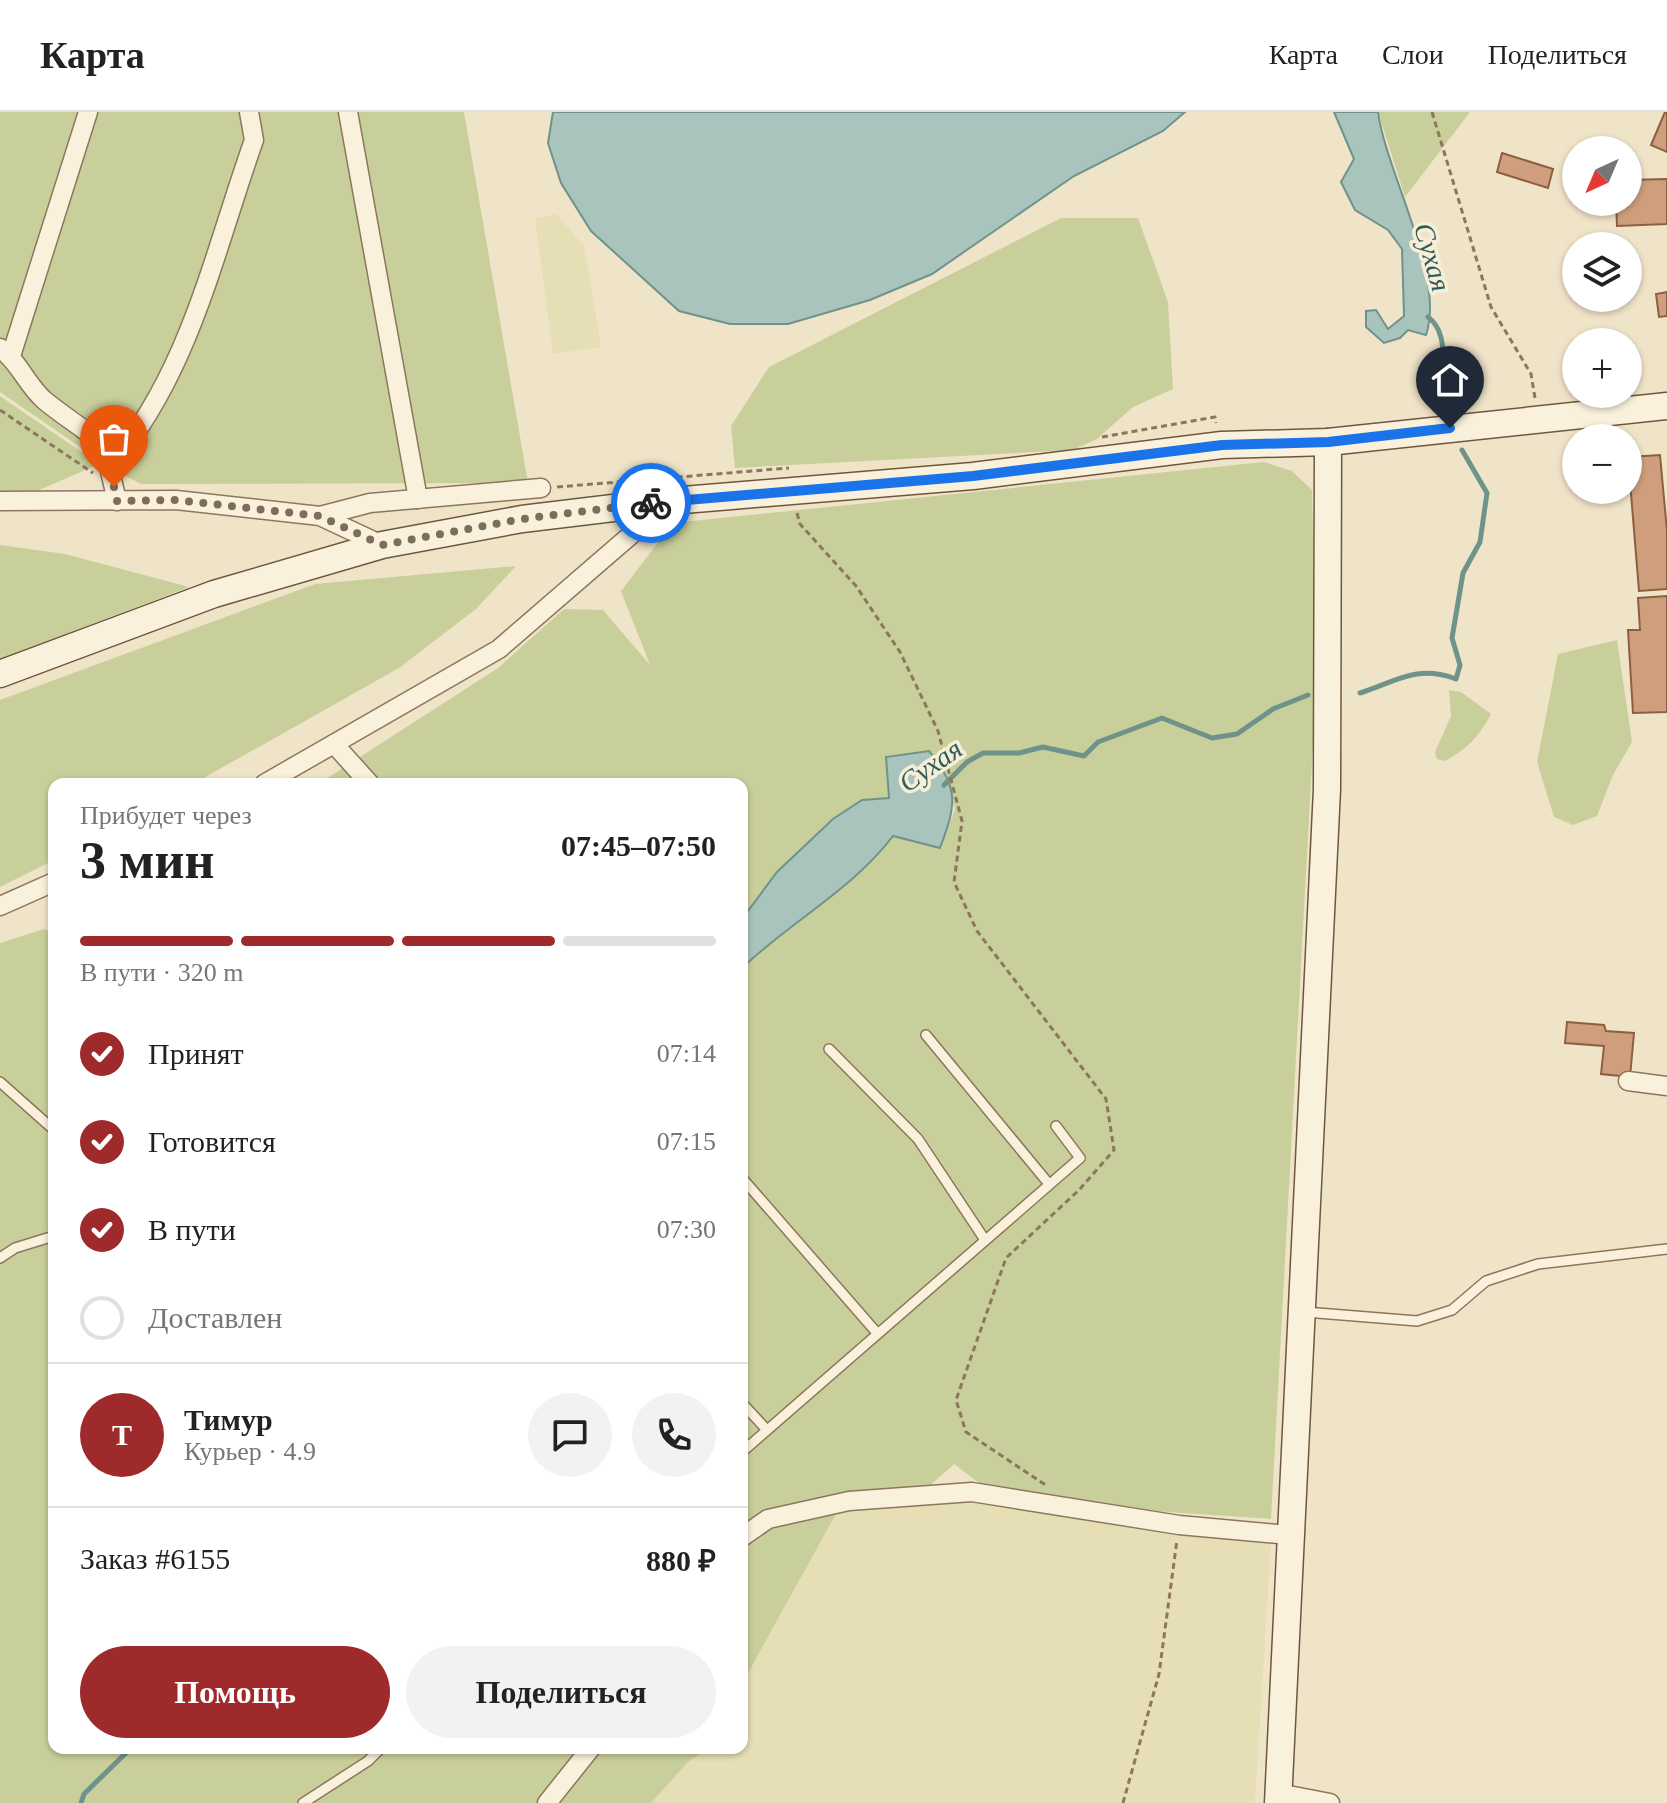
<!DOCTYPE html>
<html lang="ru">
<head>
<meta charset="utf-8">
<style>
  :root { --surface:#fff; --page:#f2f2f2; --text:#222; --muted:#767676; --line:#e0e0e0; --accent:#9e2a2b }
  body { margin:0; font-family:"Times New Roman",serif; background:var(--page); color:var(--text); height:100vh; display:flex; flex-direction:column; font-size:30px; white-space:nowrap }
  * { box-sizing:border-box; margin:0 }
  p { font-size:26px; color:var(--muted) }
  .icon { flex:none; width:44px; height:44px; fill:none; stroke:currentColor; stroke-width:2; stroke-linecap:round; stroke-linejoin:round }
  .map { position:relative; flex:1; overflow:hidden }
  .sheet { position:absolute; left:48px; top:666px; width:700px; height:976px; display:flex; flex-direction:column; background:var(--surface); border-radius:16px; box-shadow:0 2px 6px #0004 }
  .sheet>* { flex:none }
  .needle { width:52px; rotate:224deg }
  .buttons { position:absolute; left:1562px; top:24px; display:grid; gap:16px }
  .buttons a { display:grid; place-items:center; width:80px; height:80px; border-radius:50%; background:var(--surface); box-shadow:0 2px 6px #0004; font-size:40px }
  .pin { position:absolute; display:grid; place-items:center; width:68px; height:68px; color:#fff; margin:-82px -34px; border-radius:50% 50% 50% 0; rotate:-45deg; box-shadow:0 0 8px #0007 }
  .pin .icon { rotate:45deg }
  .courier { position:absolute; display:grid; place-items:center; width:80px; height:80px; margin:-40px; border:6px solid #1a73e8; border-radius:50%; background:#fff; color:#222; box-shadow:0 2px 10px #0007 }
  .overview em { font-style:normal; font-weight:700 }
  .overview div { display:flex; flex-direction:column-reverse }
  .overview { display:flex; align-items:center; justify-content:space-between; height:136px; padding:0 32px }
  h1 { font-size:52px; font-weight:700; line-height:60px }
  .bar { display:grid; grid-template-columns:repeat(4,1fr); gap:12px 8px; align-content:center; height:96px; padding:0 32px }
  .bar i { height:10px; border-radius:6px; background:var(--line) }
  .bar .current { background:var(--accent) }
  .bar p { grid-column:span 4 }
  .line { display:flex; align-items:center; gap:20px; padding:0 32px; border-top:2px solid var(--line) }
  .line div { flex:1 }
  .round { display:grid; place-items:center; flex:none; width:84px; height:84px; border-radius:42px; background:var(--page) }
  ol { padding:0 32px; list-style:none }
  li { display:flex; align-items:center; gap:24px; height:88px }
  li p { margin-inline-start:auto }
  li .icon { padding:8px; border-radius:50%; background:var(--accent); color:#fff; stroke-width:4 }
  li:last-child { color:var(--muted) }
  li i { width:44px; height:44px; border:4px solid var(--line); border-radius:50% }
  .primary-button { display:flex; gap:16px; margin-top:auto; padding:16px 32px }
  .primary-button a { flex:1; height:92px; border-radius:48px; background:var(--accent); color:#fff; font-size:32px; font-weight:700; line-height:92px; text-align:center }
  .primary-button a+a { background:var(--page); color:var(--text) }
  header { display:flex; align-items:center; gap:48px; box-sizing:border-box; height:112px; padding:0 40px; background:var(--surface); border-bottom:2px solid var(--line) }
  header strong { font-size:38px }
  nav { display:flex; gap:44px; margin-inline-start:auto; font-size:28px }
  .map>svg:first-child { display:block }
  .farmland { fill:#e6deb5 }
  .green { fill:#c9cf9b }
  .water { fill:#a9c4bc; stroke:#6f938a; stroke-width:2 }
  .lines { fill:none; stroke-linecap:round; stroke-linejoin:round }
  .stream { stroke:#6f938a; stroke-width:5 }
  .building { fill:#cf9f7d; stroke:#8d5f41; stroke-width:2 }
  .lane-casing { stroke:#8d765c; stroke-width:12 }
  .street-casing { stroke:#8d765c; stroke-width:21 }
  .secondary-casing { stroke:#6f573f; stroke-width:29 }
  .path { stroke:#8d765c; stroke-width:3; stroke-dasharray:6 4; stroke-linecap:butt }
  .lane { stroke:#faf1dc; stroke-width:9 }
  .street { stroke:#faf1dc; stroke-width:18 }
  .secondary { stroke:#faf1dc; stroke-width:26 }
  .done { stroke:#7c6e5b; stroke-width:8; stroke-dasharray:0 14.4 }
  .route { stroke:#1a73e8; stroke-width:10 }
  .labels { text-anchor:middle; stroke-width:7; stroke-linejoin:round; paint-order:stroke }
  .water-label { font-size:28px; font-style:italic; fill:#2f5d5a; stroke:#f7eed8 }
</style>
</head>
<body>
<header>
<strong>Карта</strong>
<nav><a>Карта</a><a>Слои</a><a>Поделиться</a></nav>
</header>
<div class="map">
<svg width="1667" height="1691" viewBox="0 0 1667 1691">
  <rect width="100%" height="100%" fill="#f0e4c8"/>
  <g class="farmland">
    <polygon points="556,102 584,134 601,235 553,242 535,106"/>
    <polygon points="972,1389 1142,1418 1271,1429 1255,1691 651,1691 690,1648 710,1636 742,1636 742,1595 747,1583 742,1572 839,1397"/>
  </g>
  <g class="green">
    <polygon points="0,0 464,0 528,371 141,372 109,355 0,280"/>
    <polygon points="1378,0 1470,0 1405,85"/>
    <polygon points="1061,106 1138,106 1168,190 1173,277 1133,295 1097,327 1073,338 735,356 731,314 769,255"/>
    <polygon points="0,284 99,352 30,382 0,381"/>
    <path d="M1264,350L1292,359L1312,378L1316,576L1271,1407L1138,1398L979,1371L954,1352L923,1380L847,1382L742,1572V856C790,810 852,778 893,724L940,735L955,697L942,655L889,686L862,688L833,707L777,760L742,807V672H318L498,556L564,497L603,498L650,553L621,479L673,411Z"/>
    <polygon points="0,433 65,442 189,475 0,547"/>
    <polygon points="516,454 476,497 399,556 193,672 54,672 54,748 0,775 0,588 315,472"/>
    <polygon points="1617,528 1632,630 1613,663 1597,704 1573,713 1554,705 1537,650 1558,542"/>
    <path d="M1449,578L1461,580L1491,602C1479,625 1467,637 1445,649L1437,647L1435,640L1451,604Z"/>
    <polygon points="44,817 54,822 54,1636 710,1636 690,1648 651,1691 0,1691 0,831"/>
  </g>
  <g class="water">
    <polygon points="553,0 1185,0 1163,19 1074,64 932,162 870,188 788,212 730,212 679,199 591,119 561,71 548,31"/>
    <path d="M1334,0H1378C1386,61 1446,164 1426,223L1408,218L1400,226L1384,231L1366,215V199L1376,198L1388,217L1404,204L1402,137L1388,118L1355,98L1341,70L1354,47Z"/>
    <path d="M929,639C960,677 956,693 940,736L893,724C852,778 790,810 742,856V807L777,760L833,707L862,688L889,686L886,645Z"/>
  </g>
  <g class="lines">
    <g class="stream">
      <path d="M1428,205C1450,221 1440,255 1446,277C1448,285 1454,293 1457,300"/>
      <path d="M1360,581C1395,570 1417,552 1456,567L1460,553L1452,526L1463,461L1480,430L1487,381L1462,338"/>
      <polyline points="944,673 967,650 983,641 1019,641 1043,635 1084,644 1098,630 1162,606 1212,626 1237,622 1273,597 1308,583"/>
      <polyline points="81,1691 84,1682 131,1636"/>
    </g>
  </g>
  <g class="building">
    <polygon points="1665,0 1667,0 1667,40 1651,33"/>
    <polygon points="1502,41 1553,57 1548,76 1497,60"/>
    <polygon points="1667,67 1667,112 1617,114 1616,90 1628,90 1628,68"/>
    <polygon points="1667,180 1667,204 1659,205 1656,182"/>
    <polygon points="1660,343 1667,419 1667,477 1639,479 1628,345"/>
    <polygon points="1667,484 1667,600 1633,601 1628,518 1640,518 1638,486"/>
    <polygon points="1567,910 1604,913 1606,919 1634,921 1630,965 1601,962 1604,934 1565,931"/>
  </g>
  <g class="lines">
    <g class="lane-casing">
      <g id="lane">
        <polyline points="926,923 1049,1072"/>
        <polyline points="829,937 918,1027 985,1128"/>
        <polyline points="0,970 54,1018"/>
        <polyline points="742,1066 877,1221"/>
        <polyline points="0,1146 15,1136 54,1124"/>
        <polyline points="1305,1200 1417,1209 1452,1198 1486,1169 1538,1152 1667,1137"/>
        <polyline points="742,1291 766,1317"/>
        <polyline points="742,1340 1080,1046 1056,1014"/>
        <polyline points="303,1691 368,1649 381,1636"/>
      </g>
    </g>
    <g class="street-casing">
      <g id="street">
        <polyline points="348,0 418,387"/>
        <path d="M0,236C19,250 27,273 44,288C68,308 95,323 118,345"/>
        <polyline points="11,244 88,0"/>
        <polyline points="0,389 176,388 320,404 382,433"/>
        <path d="M117,389L109,355C189,264 214,140 254,28L249,0"/>
        <polyline points="320,404 370,391 541,376"/>
        <polyline points="334,632 370,672"/>
        <polyline points="264,672 499,537 669,390"/>
        <polyline points="0,794 54,770"/>
        <polyline points="1628,969 1667,974"/>
        <polyline points="742,1425 768,1407 849,1389 972,1380 1179,1413 1289,1423"/>
        <polyline points="1278,1681 1330,1691"/>
        <polyline points="547,1691 591,1636"/>
      </g>
    </g>
    <g class="secondary-casing">
      <g id="secondary">
        <polyline points="0,562 214,482 382,433 522,407 671,389 973,364 1222,333 1328,330 1667,294"/>
        <polyline points="1278,1691 1327,677 1328,330"/>
      </g>
    </g>
    <g class="path">
      <polyline points="1432,0 1491,195 1531,262 1535,286"/>
      <polyline points="0,298 93,361"/>
      <polyline points="1102,325 1215,305 1216,311"/>
      <polyline points="557,375 789,356"/>
      <polyline points="797,401 800,412 856,474 900,540 938,619 962,709 954,770 977,819 1106,987 1114,1038 1079,1078 1006,1146 956,1288 966,1320 1047,1374"/>
      <polyline points="1123,1691 1159,1562 1177,1428"/>
    </g>
    <use href="#lane" class="lane"/>
    <use href="#street" class="street"/>
    <use href="#secondary" class="secondary"/>
  </g>
  <g class="lines">
    <polyline class="done" points="114,375 117,389 176,388 320,404 382,433 522,407 651,391"/>
    <polyline class="route" points="651,391 973,364 1222,333 1328,330 1450,316"/>
  </g>
  <g class="labels">
    <g class="water-label">
      <text transform="translate(1433 145) rotate(74)" y="10">Сухая</text>
      <text transform="translate(930 653) rotate(-35)" y="10">Сухая</text>
    </g>
  </g>
</svg>
<div class="buttons">
<a><svg class="needle" viewBox="-14 -14 28 28"><path d="M0-13l5 13h-10z" fill="#e53935"/><path d="M0 13l5-13h-10z" fill="#767676"/></svg></a>
<a><svg class="icon" aria-label="layers" viewBox="0 0 24 24"><path d="M12 4l9 5-9 5-9-5zM3 14l9 5 9-5"/></svg></a>
<a>+</a>
<a>−</a>
</div>
<div class="pin" style="left:114px;top:375px;background:#ea580c"><svg class="icon" aria-label="bag" viewBox="0 0 24 24"><path d="M5 8h14l-1 12H6zM9 8a3 3 0 0 1 6 0"/></svg></div>
<div class="pin" style="left:1450px;top:316px;background:#1f2937"><svg class="icon" aria-label="home" viewBox="0 0 24 24"><path d="M3 11l9-7 9 7M6 9v11h12V9"/></svg></div>
<div class="courier" style="left:651px;top:391px"><svg class="icon" aria-label="bike" viewBox="0 0 24 24"><circle cx="6" cy="16" r="4"/><circle cx="18" cy="16" r="4"/><path d="M6 16l4-8h5l3 8M10 8l3 8H6M13 5h3"/></svg></div>
<section class="sheet">
<div class="overview"><div><h1>3 мин</h1><p>Прибудет через</p></div><em>07:45–07:50</em></div>
<div class="bar"><i class="current"></i><i class="current"></i><i class="current"></i><i></i><p>В пути · 320 m</p></div>
<ol>
<li><svg class="icon" aria-label="check" viewBox="0 0 24 24"><path d="M5 12l5 5 9-10"/></svg>Принят<p>07:14</p></li>
<li><svg class="icon" aria-label="check" viewBox="0 0 24 24"><path d="M5 12l5 5 9-10"/></svg>Готовится<p>07:15</p></li>
<li><svg class="icon" aria-label="check" viewBox="0 0 24 24"><path d="M5 12l5 5 9-10"/></svg>В пути<p>07:30</p></li>
<li><i></i>Доставлен</li>
</ol>
<div class="line" style="height:144px"><b class="round" style="background:var(--accent);color:#fff">Т</b><div><b>Тимур</b><p>Курьер · 4.9</p></div><a class="round"><svg class="icon" aria-label="chat" viewBox="0 0 24 24"><path d="M4 5h16v11H9l-5 4z"/></svg></a><a class="round"><svg class="icon" aria-label="phone" viewBox="0 0 24 24"><path d="M5 4h4l2 5-3 2q2 4 5 5l2-3 5 2v4C11 20 4 13 5 4z"/></svg></a></div>
<div class="line" style="height:104px"><div>Заказ #6155</div><b>880 ₽</b></div>
<div class="primary-button"><a>Помощь</a><a>Поделиться</a></div>
</section>
</div>
</body>
</html>
